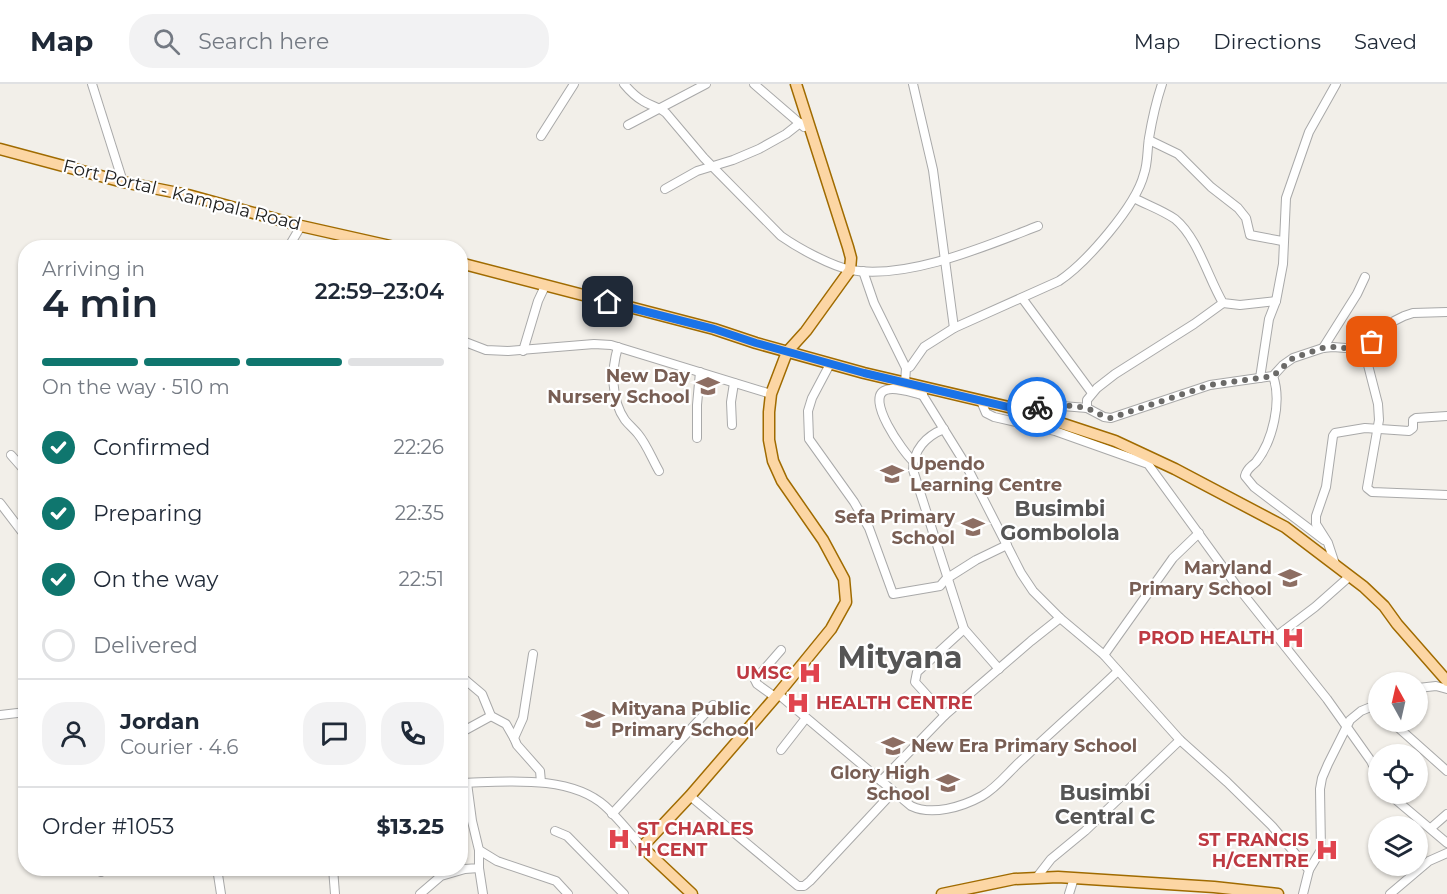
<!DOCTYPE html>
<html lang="en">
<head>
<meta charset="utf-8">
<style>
  :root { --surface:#fff; --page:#f2f2f3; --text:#1f2937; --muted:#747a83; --line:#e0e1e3; --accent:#0f766e }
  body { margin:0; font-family:Montserrat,sans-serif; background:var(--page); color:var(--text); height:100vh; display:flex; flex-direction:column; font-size:22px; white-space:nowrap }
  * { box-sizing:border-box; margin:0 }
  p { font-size:20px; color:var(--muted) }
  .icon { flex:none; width:33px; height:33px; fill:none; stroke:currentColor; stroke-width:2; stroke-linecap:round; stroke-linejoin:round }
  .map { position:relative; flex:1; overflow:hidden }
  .side { position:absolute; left:18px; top:156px; width:450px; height:636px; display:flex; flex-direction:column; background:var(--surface); border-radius:24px; box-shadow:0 2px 4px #0004 }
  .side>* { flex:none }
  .needle { width:39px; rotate:352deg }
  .controls { position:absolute; left:1368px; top:588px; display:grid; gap:12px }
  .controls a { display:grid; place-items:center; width:60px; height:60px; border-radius:50%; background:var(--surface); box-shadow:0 2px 4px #0004; font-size:30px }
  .pin { position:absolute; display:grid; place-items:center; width:51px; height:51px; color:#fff; margin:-26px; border-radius:12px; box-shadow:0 3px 9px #0006 }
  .courier { position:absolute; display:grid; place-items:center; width:60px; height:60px; margin:-30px; border:4px solid #1a73e8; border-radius:50%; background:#fff; color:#222; box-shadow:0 2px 8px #0007 }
  .summary em { font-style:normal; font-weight:600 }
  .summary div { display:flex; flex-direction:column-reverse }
  .summary { display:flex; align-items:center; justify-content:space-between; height:102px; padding:0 24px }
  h1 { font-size:39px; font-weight:600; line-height:45px }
  .bar { display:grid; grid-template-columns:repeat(4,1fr); gap:9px 6px; align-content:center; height:72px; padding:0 24px }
  .bar i { height:8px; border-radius:4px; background:var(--line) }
  .bar .on { background:var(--accent) }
  .bar p { grid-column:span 4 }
  .line { display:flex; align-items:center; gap:15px; padding:0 24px; border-top:2px solid var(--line) }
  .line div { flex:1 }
  .round { display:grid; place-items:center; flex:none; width:63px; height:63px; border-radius:24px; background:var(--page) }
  ol { padding:0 24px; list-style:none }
  li { display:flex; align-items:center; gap:18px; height:66px }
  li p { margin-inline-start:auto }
  li .icon { padding:6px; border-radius:50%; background:var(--accent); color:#fff; stroke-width:4 }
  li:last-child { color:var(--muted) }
  li i { width:33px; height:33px; border:3px solid var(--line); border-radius:50% }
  header { display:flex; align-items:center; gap:36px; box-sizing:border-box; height:84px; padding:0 30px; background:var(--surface); border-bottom:2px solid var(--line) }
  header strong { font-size:28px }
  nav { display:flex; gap:33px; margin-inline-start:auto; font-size:21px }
  .search { width:420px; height:54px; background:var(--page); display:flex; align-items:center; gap:15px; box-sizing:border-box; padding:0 21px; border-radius:24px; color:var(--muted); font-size:22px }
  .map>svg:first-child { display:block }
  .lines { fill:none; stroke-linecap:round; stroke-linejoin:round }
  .minor-casing { stroke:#a9a9a9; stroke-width:10 }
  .major-casing { stroke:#a06b00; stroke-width:13 }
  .minor { stroke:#fff; stroke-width:8 }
  .major { stroke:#fcd6a4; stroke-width:10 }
  .done { stroke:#6b6a68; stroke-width:6; stroke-dasharray:0 10.8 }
  .route { stroke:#1a73e8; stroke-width:8 }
  .labels { text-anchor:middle; stroke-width:4.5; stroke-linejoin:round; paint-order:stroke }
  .street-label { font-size:18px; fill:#222; stroke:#fff }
  .education-label { font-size:18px; font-weight:bold; fill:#785e54; stroke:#fff; text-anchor:end }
  .health-label { font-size:18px; font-weight:bold; fill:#be3a42; stroke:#fff; text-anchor:end }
  .quarter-label { font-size:21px; font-weight:bold; fill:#555; stroke:#fff }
  .town-label { font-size:30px; font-weight:bold; fill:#555; stroke:#fff }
</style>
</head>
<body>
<header>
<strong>Map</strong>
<div class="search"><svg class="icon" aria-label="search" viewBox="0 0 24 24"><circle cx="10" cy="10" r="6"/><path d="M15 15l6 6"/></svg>Search here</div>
<nav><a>Map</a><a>Directions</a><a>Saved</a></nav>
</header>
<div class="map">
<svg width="1447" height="810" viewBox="0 0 1447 810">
  <rect width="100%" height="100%" fill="#f2efe9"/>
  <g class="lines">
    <g class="minor-casing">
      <g id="minor">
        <polyline points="92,0 123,98"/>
        <path d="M624,0C629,6 636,13 643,17C651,22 659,23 666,29L704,74L781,152C798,164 831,182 851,186C907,196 986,162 1038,142"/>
        <polyline points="754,0 804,43"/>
        <polyline points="913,0 933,86 954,244"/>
        <polyline points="628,41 706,0"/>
        <polyline points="541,52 574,0"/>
        <polyline points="1149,56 1178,70 1211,103 1238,124 1246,134 1250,151 1282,157"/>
        <polyline points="665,105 697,87 733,76 759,65 786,50 800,39"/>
        <path d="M1134,114C1147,121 1162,126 1175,135C1198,154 1208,194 1223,219L1240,221L1276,217"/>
        <polyline points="288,164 301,142"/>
        <polyline points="863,187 874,219 906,284 905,299"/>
        <polyline points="1022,214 1092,309"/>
        <polyline points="460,256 486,266 508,267 594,260 611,261 771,310"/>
        <path d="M618,263C611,286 611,316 625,336C629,341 634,345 638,350C647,361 652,375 659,387"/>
        <polyline points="1323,264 1357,210 1365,193"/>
        <polyline points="1358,265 1364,271 1368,281 1378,320 1379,336 1367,404 1372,408 1447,411"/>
        <polyline points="523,267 538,217 545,202"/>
        <polyline points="830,280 812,314 808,327 809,355 854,418 869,444 893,510 940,502 946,495 976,476 1007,461"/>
        <path d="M906,284L910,283L924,263L954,244L1059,197C1086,179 1136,122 1144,90C1148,79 1147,66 1149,54C1152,36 1156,18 1162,0"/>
        <path d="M1273,292C1282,317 1273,357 1256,378C1251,383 1247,384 1245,392L1254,403L1324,456"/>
        <polyline points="1260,294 1269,235 1276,217 1283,180 1286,114 1309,48 1336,0"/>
        <polyline points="917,302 966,381 1021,489 1033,507 1060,534 1104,571 1180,656 1227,698 1272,742 1309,786 1303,810"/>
        <polyline points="981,317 986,329 994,333 1055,347 1148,380 1236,501 1327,615 1371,677 1378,692"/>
        <polyline points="1087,324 1104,333 1111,334 1210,301 1273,292 1283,281 1293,274 1323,264 1333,263 1358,265 1372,258 1394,237 1404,232 1413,229 1447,228"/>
        <polyline points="1021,326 1050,321 1087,324 1087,316 1097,304 1115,290 1194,240 1223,219"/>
        <polyline points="732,341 731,318 734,299"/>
        <path d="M944,345C926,352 913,366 913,386L964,545L999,585"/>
        <polyline points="697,354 697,321 700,288"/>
        <polyline points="11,371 26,388"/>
        <path d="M913,377C903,368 864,313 886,306C895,302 913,309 923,311"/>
        <polyline points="0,419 26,453"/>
        <polyline points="1335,480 1328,459 1316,440 1316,432 1326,403 1333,352 1335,349 1365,344 1409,347 1413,344 1413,336 1416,334 1447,332"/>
        <polyline points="1278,551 1315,523 1350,492"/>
        <polyline points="533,570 523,634 514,654 517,661 540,687 541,698"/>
        <polyline points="1104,571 1173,474 1199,449"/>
        <polyline points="463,594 482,610 491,632 506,640 514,654"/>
        <polyline points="1418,604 1436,602 1447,605"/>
        <path d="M778,610L911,722C932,732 962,723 982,712C998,703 1009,687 1023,675C1054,645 1087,617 1118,587"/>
        <polyline points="775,613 757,600 755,596 781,566"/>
        <polyline points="0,631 26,628"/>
        <polyline points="945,631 915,598 917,588 964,545"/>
        <polyline points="1392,638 1447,687"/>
        <polyline points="460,649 491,632"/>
        <polyline points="781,666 806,634"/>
        <polyline points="881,697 945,631 1031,557 1060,534"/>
        <path d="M460,699C505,698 569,690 605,722C618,734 630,749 642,763"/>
        <polyline points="467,699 472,737 479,766 497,777 556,797 568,810"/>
        <polyline points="1389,710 1447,759"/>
        <polyline points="690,712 798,802 804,802 810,797 893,708"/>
        <polyline points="612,730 713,621"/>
        <polyline points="1431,744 1447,730"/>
        <polyline points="555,747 567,752 624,810"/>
        <polyline points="92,784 101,788 105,784"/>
        <polyline points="177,784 187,784"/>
        <polyline points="217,784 221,810"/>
        <polyline points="278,784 279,786"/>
        <polyline points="333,784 335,810"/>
        <polyline points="479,784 483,810"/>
        <polyline points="1309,786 1321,766 1320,705 1322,694 1328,680 1350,636 1361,627 1378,620"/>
        <polyline points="1037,793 1051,775 1085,747 1180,656"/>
        <polyline points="420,810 441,792 465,785 479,784 479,766"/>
        <polyline points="1069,810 1074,794"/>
        <polyline points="1390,810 1429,777 1447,769"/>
      </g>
    </g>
    <g class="major-casing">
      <g id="major">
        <polyline points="0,65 123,98 188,111 301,142 399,164"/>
        <polyline points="460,179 714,245 756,259 864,289 1021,326 1115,357 1175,385 1285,443 1364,503 1384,522 1397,540 1447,597"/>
        <polyline points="692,810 642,763 690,712 778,610 831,545 846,518 844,495 823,456 782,397 773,377 769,356 769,328 771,310 787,268 806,247 850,186 851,174 848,163 796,0"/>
        <polyline points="942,810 1014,795 1058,793 1214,803 1278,810"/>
      </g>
    </g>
    <use href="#minor" class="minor"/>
    <use href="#major" class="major"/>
  </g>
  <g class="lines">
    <path class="done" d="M1037,323C1052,320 1070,321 1085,324C1094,326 1101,333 1111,334L1210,301L1273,292L1293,274L1323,264L1333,263L1358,265L1372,258"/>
    <polyline class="route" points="608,218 714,245 756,259 864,289 1021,326 1037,323"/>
  </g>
  <defs>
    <g id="school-bare" transform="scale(1.8)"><path d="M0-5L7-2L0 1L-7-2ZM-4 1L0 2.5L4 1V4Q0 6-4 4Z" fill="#8d6e63" stroke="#fff" stroke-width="2.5" paint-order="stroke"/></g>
    <g id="hospital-bare" transform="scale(1.8)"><path d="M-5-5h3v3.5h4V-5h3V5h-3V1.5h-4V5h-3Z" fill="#e0444e" stroke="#fff" stroke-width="2.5" paint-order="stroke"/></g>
  </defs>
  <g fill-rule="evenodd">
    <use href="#school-bare" x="708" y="302"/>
    <use href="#school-bare" x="892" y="390"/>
    <use href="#school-bare" x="973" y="443"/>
    <use href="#school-bare" x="1290" y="494"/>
    <use href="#hospital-bare" x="1293" y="554"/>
    <use href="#hospital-bare" x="810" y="589"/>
    <use href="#hospital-bare" x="798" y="619"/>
    <use href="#school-bare" x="593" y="635"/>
    <use href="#school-bare" x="893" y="662"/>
    <use href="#school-bare" x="948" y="699"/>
    <use href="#hospital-bare" x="619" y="755"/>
    <use href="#hospital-bare" x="1327" y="766"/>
  </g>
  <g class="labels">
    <g class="street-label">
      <text transform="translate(182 111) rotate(14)" y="6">Fort Portal - Kampala Road</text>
    </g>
    <g class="education-label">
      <text x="690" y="298">New Day<tspan x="690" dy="21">Nursery School</tspan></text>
      <text x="910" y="386" text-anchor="start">Upendo<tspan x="910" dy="21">Learning Centre</tspan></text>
      <text x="955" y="439">Sefa Primary<tspan x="955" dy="21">School</tspan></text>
      <text x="1272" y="490">Maryland<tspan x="1272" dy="21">Primary School</tspan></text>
      <text x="611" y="631" text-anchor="start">Mityana Public<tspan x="611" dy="21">Primary School</tspan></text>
      <text x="911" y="668" text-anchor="start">New Era Primary School</text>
      <text x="930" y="695">Glory High<tspan x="930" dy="21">School</tspan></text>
    </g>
    <g class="health-label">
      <text x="1275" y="560">PROD HEALTH</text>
      <text x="792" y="595">UMSC</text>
      <text x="816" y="625" text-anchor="start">HEALTH CENTRE</text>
      <text x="637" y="751" text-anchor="start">ST CHARLES<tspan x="637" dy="21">H CENT</tspan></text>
      <text x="1309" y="762">ST FRANCIS<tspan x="1309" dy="21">H/CENTRE</tspan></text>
    </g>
    <g class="quarter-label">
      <text x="1060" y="432">Busimbi<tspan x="1060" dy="24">Gombolola</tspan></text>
      <text x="1105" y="716">Busimbi<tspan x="1105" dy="24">Central C</tspan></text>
    </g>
    <g class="town-label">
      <text x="900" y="584">Mityana</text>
    </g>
  </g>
</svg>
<div class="controls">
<a><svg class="needle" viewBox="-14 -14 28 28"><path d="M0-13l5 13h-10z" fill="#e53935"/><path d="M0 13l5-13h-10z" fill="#747a83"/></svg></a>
<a><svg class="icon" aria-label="locate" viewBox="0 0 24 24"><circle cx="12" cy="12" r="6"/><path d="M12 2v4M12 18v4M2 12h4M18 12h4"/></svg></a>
<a><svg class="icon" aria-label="layers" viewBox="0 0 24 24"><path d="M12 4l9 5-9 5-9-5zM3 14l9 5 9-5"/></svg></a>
</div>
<div class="pin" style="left:1372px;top:258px;background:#ea580c"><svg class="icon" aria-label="bag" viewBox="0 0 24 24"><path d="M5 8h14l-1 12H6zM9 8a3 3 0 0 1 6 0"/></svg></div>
<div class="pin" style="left:608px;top:218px;background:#1f2937"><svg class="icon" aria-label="home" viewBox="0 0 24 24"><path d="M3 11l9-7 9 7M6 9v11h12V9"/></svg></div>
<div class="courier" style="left:1037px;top:323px"><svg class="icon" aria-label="bike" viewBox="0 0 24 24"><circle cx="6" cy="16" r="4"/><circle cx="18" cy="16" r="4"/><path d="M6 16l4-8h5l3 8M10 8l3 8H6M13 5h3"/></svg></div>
<section class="side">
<div class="summary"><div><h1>4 min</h1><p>Arriving in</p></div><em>22:59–23:04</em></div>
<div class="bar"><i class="on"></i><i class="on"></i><i class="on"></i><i></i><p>On the way · 510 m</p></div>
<ol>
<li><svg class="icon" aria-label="check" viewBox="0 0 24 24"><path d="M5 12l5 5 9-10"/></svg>Confirmed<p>22:26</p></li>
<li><svg class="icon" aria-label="check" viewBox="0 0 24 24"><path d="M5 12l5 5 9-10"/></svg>Preparing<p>22:35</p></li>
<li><svg class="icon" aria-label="check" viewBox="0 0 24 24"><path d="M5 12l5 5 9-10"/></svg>On the way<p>22:51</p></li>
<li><i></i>Delivered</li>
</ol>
<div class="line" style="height:108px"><a class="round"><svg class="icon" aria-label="person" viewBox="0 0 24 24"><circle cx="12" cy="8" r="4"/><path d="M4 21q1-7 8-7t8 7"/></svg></a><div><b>Jordan</b><p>Courier · 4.6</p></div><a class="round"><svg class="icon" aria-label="chat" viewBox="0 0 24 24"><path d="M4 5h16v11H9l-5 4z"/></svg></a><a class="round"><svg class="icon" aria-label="phone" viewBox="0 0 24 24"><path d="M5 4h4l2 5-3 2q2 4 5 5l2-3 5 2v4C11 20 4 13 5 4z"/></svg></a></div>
<div class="line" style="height:78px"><div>Order #1053</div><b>$13.25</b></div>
</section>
</div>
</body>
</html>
